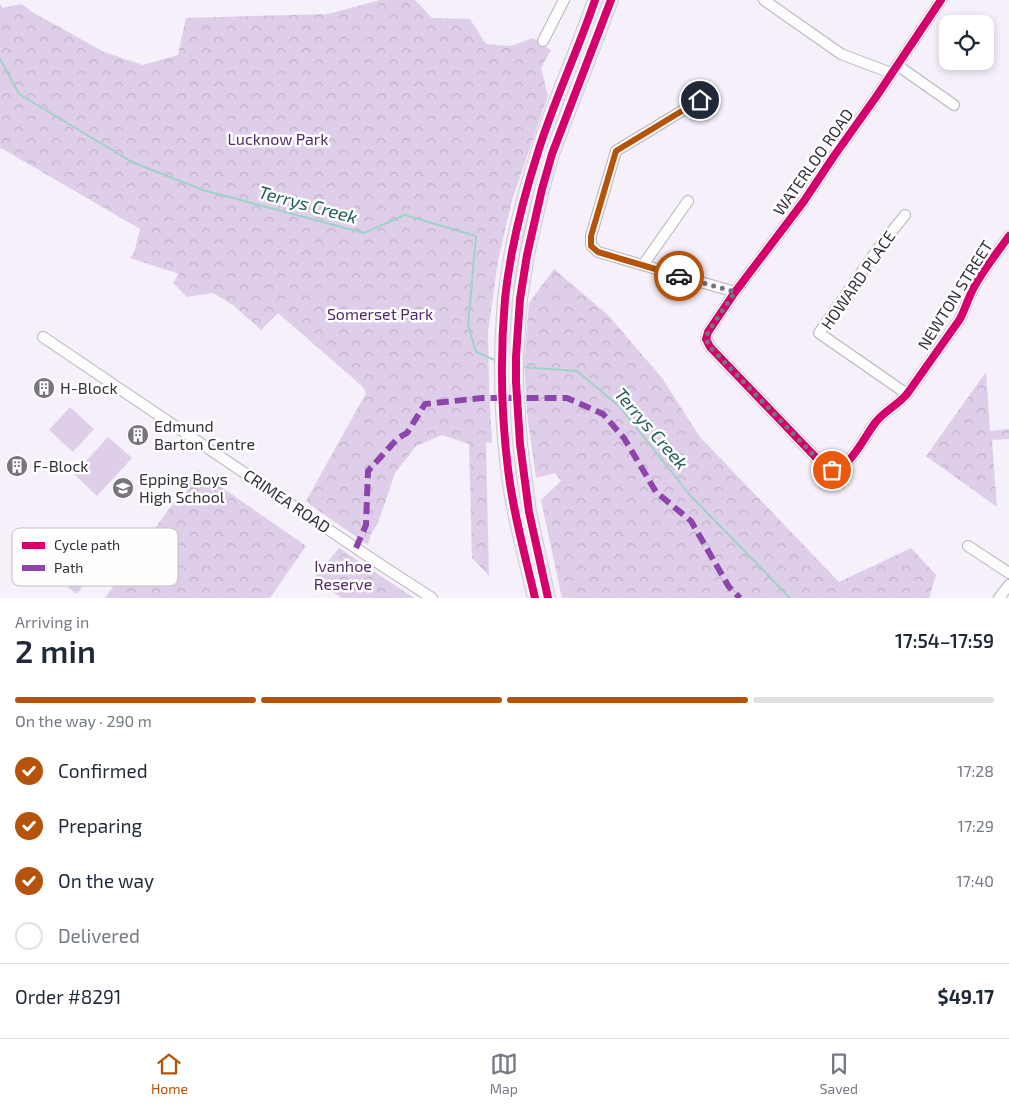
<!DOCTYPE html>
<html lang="en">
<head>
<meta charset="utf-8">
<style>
  :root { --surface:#fff; --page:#f2f2f3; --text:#1f2937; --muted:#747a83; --line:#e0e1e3; --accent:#b45309 }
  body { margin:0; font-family:"Exo 2",sans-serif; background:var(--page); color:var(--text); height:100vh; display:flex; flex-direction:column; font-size:19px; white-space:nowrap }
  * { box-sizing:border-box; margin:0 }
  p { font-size:16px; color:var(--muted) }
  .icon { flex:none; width:28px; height:28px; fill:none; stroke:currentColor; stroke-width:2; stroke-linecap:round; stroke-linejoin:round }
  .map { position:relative; height:598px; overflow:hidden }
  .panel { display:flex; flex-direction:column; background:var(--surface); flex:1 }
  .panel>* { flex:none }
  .fabs { position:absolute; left:939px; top:15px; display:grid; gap:10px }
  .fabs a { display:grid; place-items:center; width:55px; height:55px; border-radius:10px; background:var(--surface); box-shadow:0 2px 8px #0003; font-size:25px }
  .pin { position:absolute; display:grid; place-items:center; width:42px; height:42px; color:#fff; margin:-21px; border:2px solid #fff; border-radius:50%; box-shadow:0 1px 5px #0007 }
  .courier { position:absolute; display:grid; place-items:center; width:50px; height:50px; margin:-25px; border:4px solid #b45309; border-radius:50%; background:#fff; color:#222; box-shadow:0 1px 6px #0007 }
  .head em { font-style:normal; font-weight:600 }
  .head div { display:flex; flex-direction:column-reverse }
  .head { display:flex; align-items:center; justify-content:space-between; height:85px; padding:0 15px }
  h1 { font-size:32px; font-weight:600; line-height:38px }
  .bar { display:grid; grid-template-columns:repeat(4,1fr); gap:8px 5px; align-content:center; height:60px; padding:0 15px }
  .bar i { height:6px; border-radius:4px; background:var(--line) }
  .bar .selected { background:var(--accent) }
  .bar p { grid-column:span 4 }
  .line { display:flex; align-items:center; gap:12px; padding:0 15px; border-top:1px solid var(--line) }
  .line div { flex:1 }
  ol { padding:0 15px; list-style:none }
  li { display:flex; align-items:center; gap:15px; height:55px }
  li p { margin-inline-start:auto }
  li .icon { padding:5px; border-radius:50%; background:var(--accent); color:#fff; stroke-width:4 }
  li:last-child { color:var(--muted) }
  li i { width:28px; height:28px; border:2px solid var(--line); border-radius:50% }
  .tab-bar { display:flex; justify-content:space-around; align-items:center; height:70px; border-top:1px solid var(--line); background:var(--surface); font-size:14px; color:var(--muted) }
  .tab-bar a { display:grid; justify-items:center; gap:2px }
  .tab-bar .selected { color:var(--accent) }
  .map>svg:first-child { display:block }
  .grass { fill:#dfcee9 }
  .forest { fill:url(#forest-crowns) }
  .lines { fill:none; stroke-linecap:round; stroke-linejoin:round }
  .stream { stroke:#9ed3c8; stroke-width:2 }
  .minor-casing { stroke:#b8b4bb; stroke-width:12 }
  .highway-casing { stroke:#cfccd2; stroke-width:16 }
  .minor { stroke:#fefdfe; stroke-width:10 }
  .highway { stroke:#f0eaf3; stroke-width:14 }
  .quiet { stroke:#8e44ad; stroke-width:6; stroke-dasharray:12 6; stroke-linecap:butt }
  .cycleway-casing { stroke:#fefefe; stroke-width:11 }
  .cycleway { stroke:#d6006c; stroke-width:8 }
  .done { stroke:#78737c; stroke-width:5; stroke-dasharray:0 9 }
  .route { stroke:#b45309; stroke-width:6 }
  .labels { text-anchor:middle; stroke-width:5; stroke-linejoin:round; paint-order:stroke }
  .park-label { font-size:16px; fill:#532969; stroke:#fefefe }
  .street-label { font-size:16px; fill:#342f38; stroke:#fefefe }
  .poi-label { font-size:16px; fill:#342f38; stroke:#fefefe; text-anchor:start }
  .water-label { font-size:18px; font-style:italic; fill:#1e5c4f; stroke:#fefefe }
  .key { fill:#fefefe; stroke:#c1c0c3; stroke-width:1 }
  .key-label { font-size:14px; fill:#342f38 }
</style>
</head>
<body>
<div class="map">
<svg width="1009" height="598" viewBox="0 0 1009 598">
  <defs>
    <pattern id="forest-crowns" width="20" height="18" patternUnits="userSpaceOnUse" patternTransform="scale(1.25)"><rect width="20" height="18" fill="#dfcee9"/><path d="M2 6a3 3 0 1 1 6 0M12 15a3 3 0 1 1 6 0" fill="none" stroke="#c0b1c9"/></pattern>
  </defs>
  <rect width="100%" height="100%" fill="#f6f0fa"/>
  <g class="grass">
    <polygon points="70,407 94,429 73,452 49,430"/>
    <polygon points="108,437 132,458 97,496 74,474"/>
    <polygon points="88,560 97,566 77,594 68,588"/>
  </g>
  <g class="forest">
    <polygon points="380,0 415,0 432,18 470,19 486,44 511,46 533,38 551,50 541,68 548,96 512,200 498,261 488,332 489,386 492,443 486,442 489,576 472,558 469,444 442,435 416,446 395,473 378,523 371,534 368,545 309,504 309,503 306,501 366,393 363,387 278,313 261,330 233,305 213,293 187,297 173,283 179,274 130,258 134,253 140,229 1,148 0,149 0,4 2,8 22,4 32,12 104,52 143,65 178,55 186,18 328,14"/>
    <polygon points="554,269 608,315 662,378 700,437 839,582 911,548 936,575 929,598 562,598 541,500 561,481 555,473 536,478 527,413 524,360 529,303"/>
    <polygon points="986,372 990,431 1009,429 1009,439 992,440 997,507 926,456"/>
    <polygon points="197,470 306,546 270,598 105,598"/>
    <polygon points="339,548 414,598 342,598 313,579"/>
  </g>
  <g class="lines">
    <g class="stream">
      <polyline points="0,59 19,94 132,162 203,190 364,233 405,215 476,236 468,325 476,352 497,361"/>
      <polyline points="521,367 577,371 620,407 689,494 790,598"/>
    </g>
    <g class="minor-casing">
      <g id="minor">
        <polyline points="764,0 841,54 891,73"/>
        <path d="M941,0L876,97L834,156L804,201L735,292L708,332L706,339L710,347L825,467C831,469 837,470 843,466C855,457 866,435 875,423C884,411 898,405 907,394L960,319C965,309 968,299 973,289C983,270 997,253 1009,236"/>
        <polyline points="543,41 564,0"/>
        <polyline points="897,65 954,105"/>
        <polyline points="700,100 616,151 591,236 591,245 598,252 735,292"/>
        <polyline points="905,215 877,250 819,333 907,394"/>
        <polyline points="643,265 688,201"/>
        <polyline points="43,337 381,565 432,598"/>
        <polyline points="968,546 1009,573"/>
        <polyline points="999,598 1009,585"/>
      </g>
    </g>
    <g class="highway-casing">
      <g id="highway">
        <path d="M535,598C525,555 513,512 508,469C501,412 500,356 505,299C510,250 523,199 538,152C554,100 578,51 595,0"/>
        <polyline points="548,598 529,512 520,444 516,382 516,357 520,299 527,255 542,189 552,154 611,0"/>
      </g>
    </g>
    <use href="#minor" class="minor"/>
    <use href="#highway" class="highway"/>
    <polyline class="quiet" points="356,548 366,525 368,471 398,438 407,433 425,404 482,398 567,398 603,414 624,438 656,492 691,521 729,587 740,598"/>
    <g class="cycleway-casing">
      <g id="cycleway">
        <path d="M941,0L876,97L834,156L804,201L735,292L708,332L706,339L710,347L825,467C831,469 837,470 843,466C855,457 866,435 875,423C884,411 898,405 907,394L960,319C965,309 968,299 973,289C983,270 997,253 1009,236"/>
        <path d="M535,598C525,555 513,512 508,469C501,412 500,356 505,299C510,250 523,199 538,152C554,100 578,51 595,0"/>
        <polyline points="548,598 529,512 520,444 516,382 516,357 520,299 527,255 542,189 552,154 611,0"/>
      </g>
    </g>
    <use href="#cycleway" class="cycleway"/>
  </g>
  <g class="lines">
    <polyline class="done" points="679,276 735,292 708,332 706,339 710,347 825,467 832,470"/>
    <polyline class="route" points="679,276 598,252 591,246 591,236 616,151 700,100"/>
  </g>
  <defs>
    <g id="building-disc" transform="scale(1.125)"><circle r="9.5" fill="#78737c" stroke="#fefefe"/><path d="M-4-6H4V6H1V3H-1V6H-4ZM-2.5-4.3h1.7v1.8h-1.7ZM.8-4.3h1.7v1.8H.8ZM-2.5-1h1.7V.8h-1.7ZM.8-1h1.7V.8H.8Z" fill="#fff"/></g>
    <g id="school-disc" transform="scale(1.125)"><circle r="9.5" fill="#78737c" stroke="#fefefe"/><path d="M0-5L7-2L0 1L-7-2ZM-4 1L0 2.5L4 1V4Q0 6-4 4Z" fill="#fff"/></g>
  </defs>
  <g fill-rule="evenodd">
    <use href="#building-disc" x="44" y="388"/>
    <use href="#building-disc" x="138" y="435"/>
    <use href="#building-disc" x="17" y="466"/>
    <use href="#school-disc" x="123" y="488"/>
  </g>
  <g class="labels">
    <g class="park-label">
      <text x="278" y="145">Lucknow Park</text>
      <text x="380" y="320">Somerset Park</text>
      <text x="343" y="572">Ivanhoe<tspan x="343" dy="18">Reserve</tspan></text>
    </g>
    <g class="street-label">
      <text transform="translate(813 162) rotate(-55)" y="6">WATERLOO ROAD</text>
      <text transform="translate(858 280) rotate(-55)" y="6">HOWARD PLACE</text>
      <text transform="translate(955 295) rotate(-58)" y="6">NEWTON STREET</text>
      <text transform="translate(287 501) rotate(34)" y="6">CRIMEA ROAD</text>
    </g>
    <g class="poi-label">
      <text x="60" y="394">H-Block</text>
      <text x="154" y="432">Edmund<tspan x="154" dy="18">Barton Centre</tspan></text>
      <text x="33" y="472">F-Block</text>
      <text x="139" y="485">Epping Boys<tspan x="139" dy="18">High School</tspan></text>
    </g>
    <g class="water-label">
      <text transform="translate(308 205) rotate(15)" y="6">Terrys Creek</text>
      <text transform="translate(651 429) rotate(49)" y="6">Terrys Creek</text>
    </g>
  </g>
  <rect x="12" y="528" width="166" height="58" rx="8" class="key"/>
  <rect x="22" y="542" width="23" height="7" fill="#d6006c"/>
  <rect x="22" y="565" width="23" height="6" fill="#8e44ad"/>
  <g class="key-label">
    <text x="54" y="550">Cycle path</text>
    <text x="54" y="573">Path</text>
  </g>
</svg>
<div class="fabs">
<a><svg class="icon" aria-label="locate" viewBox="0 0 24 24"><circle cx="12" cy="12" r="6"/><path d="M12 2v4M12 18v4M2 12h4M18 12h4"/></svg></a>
</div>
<div class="pin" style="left:832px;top:470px;background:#ea580c"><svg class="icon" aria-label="bag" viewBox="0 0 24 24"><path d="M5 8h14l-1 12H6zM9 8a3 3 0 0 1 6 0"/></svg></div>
<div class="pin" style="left:700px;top:100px;background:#1f2937"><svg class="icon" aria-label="home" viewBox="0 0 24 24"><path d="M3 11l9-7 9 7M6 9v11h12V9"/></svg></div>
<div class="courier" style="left:679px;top:276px"><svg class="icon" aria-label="car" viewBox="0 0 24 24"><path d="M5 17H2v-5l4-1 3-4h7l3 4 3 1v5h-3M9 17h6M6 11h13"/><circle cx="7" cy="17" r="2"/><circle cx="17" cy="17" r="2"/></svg></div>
</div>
<section class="panel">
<div class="head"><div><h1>2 min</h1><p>Arriving in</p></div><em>17:54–17:59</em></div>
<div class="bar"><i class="selected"></i><i class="selected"></i><i class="selected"></i><i></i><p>On the way · 290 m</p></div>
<ol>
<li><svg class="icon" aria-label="check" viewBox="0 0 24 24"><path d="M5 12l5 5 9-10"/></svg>Confirmed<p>17:28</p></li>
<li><svg class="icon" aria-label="check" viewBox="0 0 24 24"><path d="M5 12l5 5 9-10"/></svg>Preparing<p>17:29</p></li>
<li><svg class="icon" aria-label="check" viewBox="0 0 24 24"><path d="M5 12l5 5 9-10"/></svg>On the way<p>17:40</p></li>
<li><i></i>Delivered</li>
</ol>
<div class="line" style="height:65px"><div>Order #8291</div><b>$49.17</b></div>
</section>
<nav class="tab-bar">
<a class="selected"><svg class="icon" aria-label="home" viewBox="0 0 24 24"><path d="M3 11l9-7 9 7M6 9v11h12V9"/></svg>Home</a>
<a><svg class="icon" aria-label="map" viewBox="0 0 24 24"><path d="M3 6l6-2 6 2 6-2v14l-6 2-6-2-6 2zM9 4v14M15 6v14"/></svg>Map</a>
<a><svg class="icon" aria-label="saved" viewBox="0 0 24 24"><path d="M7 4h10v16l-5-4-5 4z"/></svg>Saved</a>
</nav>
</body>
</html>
